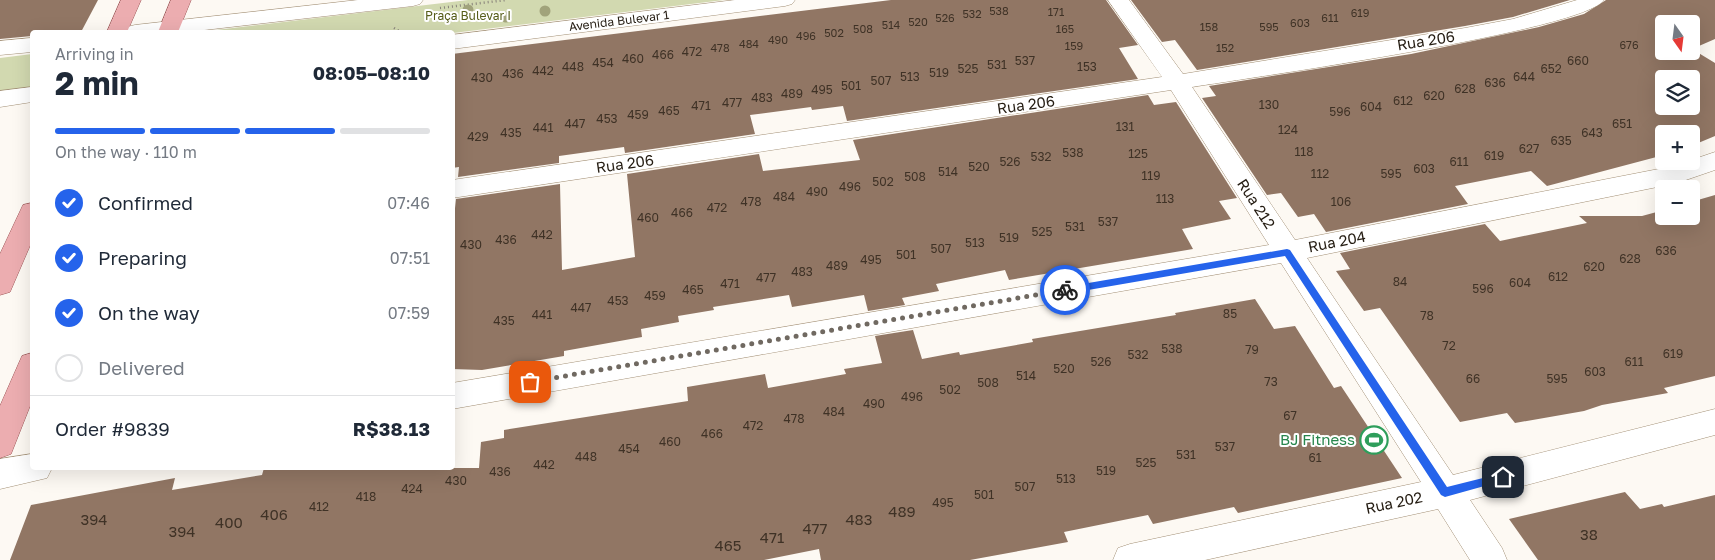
<!DOCTYPE html>
<html lang="en">
<head>
<meta charset="utf-8">
<style>
  :root { --surface:#fff; --page:#f6f6f7; --text:#1f2937; --muted:#747a83; --line:#e0e1e3; --accent:#2563eb }
  body { margin:0; font-family:"Golos Text",sans-serif; background:var(--page); color:var(--text); height:100vh; display:flex; flex-direction:column; font-size:19px; white-space:nowrap }
  * { box-sizing:border-box; margin:0 }
  p { font-size:16px; color:var(--muted) }
  .icon { flex:none; width:28px; height:28px; fill:none; stroke:currentColor; stroke-width:2; stroke-linecap:round; stroke-linejoin:round }
  .map { position:relative; flex:1; overflow:hidden }
  .panel { position:absolute; left:30px; top:30px; width:425px; height:440px; display:flex; flex-direction:column; background:var(--surface); border-radius:5px; box-shadow:0 5px 20px #0002 }
  .panel>* { flex:none }
  .needle { width:32px; rotate:166deg }
  .buttons { position:absolute; left:1655px; top:15px; display:grid; gap:10px }
  .buttons a { display:grid; place-items:center; width:45px; height:45px; border-radius:5px; background:var(--surface); box-shadow:0 5px 20px #0002; font-size:25px }
  .pin { position:absolute; display:grid; place-items:center; width:42px; height:42px; color:#fff; margin:-21px; border-radius:10px; box-shadow:0 2px 8px #0006 }
  .courier { position:absolute; display:grid; place-items:center; width:50px; height:50px; margin:-25px; border:4px solid #2563eb; border-radius:50%; background:#fff; color:#222; box-shadow:0 1px 6px #0007 }
  .head em { font-style:normal; font-weight:700 }
  .head div { display:flex; flex-direction:column-reverse }
  .head { display:flex; align-items:center; justify-content:space-between; height:85px; padding:0 25px }
  h1 { font-size:32px; font-weight:700; line-height:38px }
  .bar { display:grid; grid-template-columns:repeat(4,1fr); gap:8px 5px; align-content:center; height:60px; padding:0 25px }
  .bar i { height:6px; border-radius:4px; background:var(--line) }
  .bar .on { background:var(--accent) }
  .bar p { grid-column:span 4 }
  .line { display:flex; align-items:center; gap:12px; padding:0 25px; border-top:1px solid var(--line) }
  .line div { flex:1 }
  ol { padding:0 25px; list-style:none }
  li { display:flex; align-items:center; gap:15px; height:55px }
  li p { margin-inline-start:auto }
  li .icon { padding:5px; border-radius:50%; background:var(--accent); color:#fff; stroke-width:4 }
  li:last-child { color:var(--muted) }
  li i { width:28px; height:28px; border:2px solid var(--line); border-radius:50% }
  .map>svg:first-child { display:block }
  .green { fill:#d2d9b0 }
  .building { fill:#917664; fill-rule:evenodd }
  .lines { fill:none; stroke-linecap:round; stroke-linejoin:round }
  .minor-casing { stroke:#a28f75; stroke-width:1 }
  .major-casing { stroke:#9e5657; stroke-width:1 }
  .path { stroke:#878179; stroke-width:2.5; stroke-dasharray:1 3; stroke-linecap:butt }
  .minor { fill:#fff; fill-rule:evenodd }
  .major { fill:#ecadb0; fill-rule:evenodd }
  .tree { fill:#a1a37b }
  .route { fill:#2563eb }
  .done { stroke:#706961; stroke-width:5; stroke-dasharray:0 9 }
  .labels { text-anchor:middle; stroke-width:4; stroke-linejoin:round; paint-order:stroke }
  .far-number-label { font-size:11px; fill:#3f3226 }
  .far-park-label { font-size:12px; fill:#565d19; stroke:#fff }
  .far-street-label { font-size:12px; fill:#241c12; stroke:#fff }
  .number-label { font-size:12px; fill:#3f3226 }
  .street-label { font-size:15px; fill:#241c12; stroke:#fff }
  .leisure-label { font-size:15px; fill:#27864d; stroke:#fff; text-anchor:end }
  .near-number-label { font-size:15px; fill:#3f3226 }
</style>
</head>
<body>
<div class="map">
<svg width="1715" height="560" viewBox="0 0 1715 560">
  <rect width="100%" height="100%" fill="#fdf9f3"/>
  <g class="green">
    <polygon points="468,0 724,0 453,33 199,32"/>
    <polygon points="32,54 32,87 0,91 0,58"/>
  </g>
  <g class="building">
    <polygon points="0,0 98,0 81,32 32,32 32,36 0,39"/>
    <polygon points="891,0 1106,0 1138,45 1119,48 1138,79 847,121 843,106 812,110 811,107 750,115 755,134 625,153 624,147 559,156 559,163 458,177 459,167 452,168 452,54"/>
    <polygon points="1131,0 1570,0 1513,17 1465,26 1197,70 1175,40 1162,42"/>
    <path d="M1606,0H1715V39L1692,49L1715,63V136L1691,146V134H1664V155L1547,186L1531,171L1455,186L1468,204L1326,232L1314,214L1298,217L1281,193L1267,195L1202,98L1216,96L1209,86L1411,54L1539,27L1584,14ZM1664,24H1691V51H1664ZM1664,79H1691V106H1664Z"/>
    <polygon points="1148,95 1154,105 1176,102 1237,198 1219,201 1231,219 1182,229 1193,249 1009,280 1005,270 936,284 939,291 902,298 905,305 868,311 864,295 792,307 789,295 713,307 714,310 678,316 679,322 641,329 642,337 564,351 564,356 482,370 452,369 452,236 456,199 560,184 562,270 635,257 627,174 759,154 763,171 860,160 853,140"/>
    <polygon points="1715,195 1715,376 1664,388 1668,393 1602,405 1584,411 1515,423 1507,413 1460,422 1380,308 1364,311 1336,271 1350,269 1340,253 1485,224 1500,241 1587,223 1579,216 1642,216 1664,210 1664,216 1691,216 1691,202"/>
    <polygon points="1255,299 1274,329 1295,326 1334,388 1341,386 1402,478 1238,513 1234,507 1153,524 1148,515 1064,532 1068,542 970,560 821,560 819,549 764,560 10,560 31,505 175,478 172,490 262,475 264,468 479,468 481,442 504,438 504,430 688,401 687,387 765,374 768,388 846,374 844,369 882,363 875,336 913,330 922,359 959,352 960,355 1033,342 1032,339 1176,315 1175,313"/>
    <polygon points="1625,492 1640,509 1662,504 1664,507 1715,495 1715,560 1538,560 1509,519"/>
  </g>
  <g class="lines">
    <g class="minor-casing">
      <g id="minor">
        <polygon points="358,0 423,0 420,4 413,6 187,32 124,32 127,27 135,25"/>
        <polygon points="735,0 795,0 792,4 785,6 452,49 452,35"/>
        <path d="M1108,0H1129L1183,74L1465,28L1513,19L1577,0H1604C1583,31 1248,78 1192,87L1295,240L1674,166L1715,152V170L1677,183L1307,258L1453,475L1715,409V435L1470,500L1502,548L1507,560H1470L1438,509L1205,560H1113L1118,548L1130,544L1421,482L1281,263L452,409V383L1269,245L1171,90L452,198V180L1162,77Z"/>
        <polygon points="32,38 32,52 0,55 0,41"/>
        <polygon points="32,87 32,102 0,107 0,91"/>
        <polygon points="32,454 32,468 52,468 47,478 0,489 0,459"/>
      </g>
    </g>
    <g class="major-casing">
      <g id="major">
        <polygon points="121,0 141,0 127,32 107,32"/>
        <polygon points="171,0 191,0 178,32 158,32"/>
        <polygon points="32,203 32,241 10,292 0,295 0,254 23,205"/>
        <polygon points="32,353 32,401 11,454 0,458 0,406 22,356"/>
      </g>
    </g>
    <g class="path">
      <polyline points="440,8 506,0"/>
      <polyline points="394,28 401,32"/>
    </g>
    <use href="#minor" class="minor"/>
    <use href="#major" class="major"/>
  </g>
  <g class="tree">
    <circle cx="468" cy="10" r="5.5"/>
    <circle cx="545" cy="11" r="5.5"/>
    <circle cx="506" cy="17" r="5.5"/>
  </g>
  <polygon class="route" points="1287,249 1290,250 1447,487 1503,473 1508,477 1506,480 1445,497 1441,495 1285,256 1065,294 1061,290 1065,287"/>
  <g class="lines">
    <polyline class="done" points="530,382 1065,290"/>
  </g>
  <defs>
    <g id="stadium-ring" transform="scale(1.4375)"><circle r="9.5" fill="#fff" stroke="#2e9e5b" stroke-width="1.5"/><path d="M0-5a6.5 5 0 1 0 0 10a6.5 5 0 1 0 0-10ZM-3.5-1.8h7v3.6h-7Z" fill="#2e9e5b"/></g>
  </defs>
  <g fill-rule="evenodd">
    <use href="#stadium-ring" x="1374" y="440"/>
  </g>
  <g class="labels">
    <g class="far-number-label">
      <text x="999" y="15">538</text>
      <text x="1056" y="16">171</text>
      <text x="1360" y="17">619</text>
      <text x="972" y="18">532</text>
      <text x="945" y="22">526</text>
      <text x="1330" y="22">611</text>
      <text x="918" y="26">520</text>
      <text x="1300" y="27">603</text>
      <text x="891" y="29">514</text>
      <text x="1209" y="31">158</text>
      <text x="1269" y="31">595</text>
      <text x="863" y="33">508</text>
      <text x="1065" y="33">165</text>
      <text x="834" y="37">502</text>
      <text x="806" y="40">496</text>
      <text x="778" y="44">490</text>
      <text x="749" y="48">484</text>
      <text x="1629" y="49">676</text>
      <text x="1074" y="50">159</text>
      <text x="720" y="52">478</text>
      <text x="1225" y="52">152</text>
    </g>
    <g class="far-park-label">
      <text x="468" y="20">Praça Bulevar I</text>
    </g>
    <g class="far-street-label">
      <text transform="translate(619 21) rotate(-7)" y="4">Avenida Bulevar 1</text>
    </g>
    <g class="number-label">
      <text x="692" y="56">472</text>
      <text x="663" y="59">466</text>
      <text x="633" y="63">460</text>
      <text x="1025" y="65">537</text>
      <text x="1578" y="65">660</text>
      <text x="603" y="67">454</text>
      <text x="997" y="69">531</text>
      <text x="573" y="71">448</text>
      <text x="1087" y="71">153</text>
      <text x="968" y="73">525</text>
      <text x="1551" y="73">652</text>
      <text x="543" y="75">442</text>
      <text x="939" y="77">519</text>
      <text x="513" y="78">436</text>
      <text x="910" y="81">513</text>
      <text x="1524" y="81">644</text>
      <text x="482" y="82">430</text>
      <text x="881" y="85">507</text>
      <text x="1495" y="87">636</text>
      <text x="851" y="90">501</text>
      <text x="1465" y="93">628</text>
      <text x="822" y="94">495</text>
      <text x="792" y="98">489</text>
      <text x="1434" y="100">620</text>
      <text x="762" y="102">483</text>
      <text x="1403" y="105">612</text>
      <text x="732" y="107">477</text>
      <text x="1269" y="109">130</text>
      <text x="701" y="110">471</text>
      <text x="1371" y="111">604</text>
      <text x="669" y="115">465</text>
      <text x="1340" y="116">596</text>
      <text x="638" y="119">459</text>
      <text x="607" y="123">453</text>
      <text x="575" y="128">447</text>
      <text x="1622" y="128">651</text>
      <text x="1125" y="131">131</text>
      <text x="543" y="132">441</text>
      <text x="1288" y="134">124</text>
      <text x="511" y="137">435</text>
      <text x="1592" y="137">643</text>
      <text x="478" y="141">429</text>
      <text x="1561" y="145">635</text>
      <text x="1529" y="153">627</text>
      <text x="1304" y="156">118</text>
      <text x="1073" y="157">538</text>
      <text x="1138" y="158">125</text>
      <text x="1494" y="160">619</text>
      <text x="1041" y="161">532</text>
      <text x="1010" y="166">526</text>
      <text x="1459" y="166">611</text>
      <text x="979" y="171">520</text>
      <text x="1424" y="173">603</text>
      <text x="948" y="176">514</text>
      <text x="1320" y="178">112</text>
      <text x="1391" y="178">595</text>
      <text x="1151" y="180">119</text>
      <text x="915" y="181">508</text>
      <text x="883" y="186">502</text>
      <text x="850" y="191">496</text>
      <text x="817" y="196">490</text>
      <text x="784" y="201">484</text>
      <text x="1165" y="203">113</text>
      <text x="751" y="206">478</text>
      <text x="1341" y="206">106</text>
      <text x="717" y="212">472</text>
      <text x="682" y="217">466</text>
      <text x="648" y="222">460</text>
      <text x="1108" y="226">537</text>
      <text x="1075" y="231">531</text>
      <text x="1042" y="236">525</text>
      <text x="542" y="239">442</text>
      <text x="1009" y="242">519</text>
      <text x="506" y="244">436</text>
      <text x="975" y="247">513</text>
      <text x="471" y="249">430</text>
      <text x="941" y="253">507</text>
      <text x="1666" y="255">636</text>
      <text x="906" y="259">501</text>
      <text x="1630" y="263">628</text>
      <text x="871" y="264">495</text>
      <text x="837" y="270">489</text>
      <text x="1594" y="271">620</text>
      <text x="802" y="276">483</text>
      <text x="1558" y="281">612</text>
      <text x="766" y="282">477</text>
      <text x="1400" y="286">84</text>
      <text x="1520" y="287">604</text>
      <text x="730" y="288">471</text>
      <text x="1483" y="293">596</text>
      <text x="693" y="294">465</text>
      <text x="655" y="300">459</text>
      <text x="618" y="305">453</text>
      <text x="581" y="312">447</text>
      <text x="1230" y="318">85</text>
      <text x="542" y="319">441</text>
      <text x="1427" y="320">78</text>
      <text x="504" y="325">435</text>
      <text x="1449" y="350">72</text>
      <text x="1172" y="353">538</text>
      <text x="1252" y="354">79</text>
      <text x="1673" y="358">619</text>
      <text x="1138" y="359">532</text>
      <text x="1101" y="366">526</text>
      <text x="1634" y="366">611</text>
      <text x="1064" y="373">520</text>
      <text x="1595" y="376">603</text>
      <text x="1026" y="380">514</text>
      <text x="1473" y="383">66</text>
      <text x="1557" y="383">595</text>
      <text x="1271" y="386">73</text>
      <text x="988" y="387">508</text>
      <text x="950" y="394">502</text>
      <text x="912" y="401">496</text>
      <text x="874" y="408">490</text>
      <text x="834" y="416">484</text>
      <text x="1290" y="420">67</text>
      <text x="794" y="423">478</text>
      <text x="753" y="430">472</text>
      <text x="712" y="438">466</text>
      <text x="670" y="446">460</text>
      <text x="1225" y="451">537</text>
      <text x="629" y="453">454</text>
      <text x="1186" y="459">531</text>
      <text x="586" y="461">448</text>
      <text x="1315" y="462">61</text>
      <text x="1146" y="467">525</text>
      <text x="544" y="469">442</text>
      <text x="1106" y="475">519</text>
      <text x="500" y="476">436</text>
      <text x="1066" y="483">513</text>
      <text x="456" y="485">430</text>
      <text x="1025" y="491">507</text>
      <text x="412" y="493">424</text>
      <text x="984" y="499">501</text>
      <text x="366" y="501">418</text>
      <text x="943" y="507">495</text>
      <text x="319" y="511">412</text>
    </g>
    <g class="street-label">
      <text transform="translate(1426 41) rotate(-9)" y="5">Rua 206</text>
      <text transform="translate(1026 105) rotate(-8)" y="5">Rua 206</text>
      <text transform="translate(625 164) rotate(-8)" y="5">Rua 206</text>
      <text transform="translate(1256 204) rotate(57)" y="5">Rua 212</text>
      <text transform="translate(1337 242) rotate(-11)" y="5">Rua 204</text>
      <text transform="translate(1394 503) rotate(-12)" y="5">Rua 202</text>
    </g>
    <g class="leisure-label">
      <text x="1355" y="445">BJ Fitness</text>
    </g>
    <g class="near-number-label">
      <text x="902" y="517">489</text>
      <text x="274" y="520">406</text>
      <text x="94" y="525">394</text>
      <text x="859" y="525">483</text>
      <text x="229" y="528">400</text>
      <text x="815" y="534">477</text>
      <text x="182" y="537">394</text>
      <text x="1589" y="540">38</text>
      <text x="772" y="543">471</text>
      <text x="728" y="551">465</text>
    </g>
  </g>
</svg>
<div class="buttons">
<a><svg class="needle" viewBox="-14 -14 28 28"><path d="M0-13l5 13h-10z" fill="#e53935"/><path d="M0 13l5-13h-10z" fill="#747a83"/></svg></a>
<a><svg class="icon" aria-label="layers" viewBox="0 0 24 24"><path d="M12 4l9 5-9 5-9-5zM3 14l9 5 9-5"/></svg></a>
<a>+</a>
<a>−</a>
</div>
<div class="pin" style="left:530px;top:382px;background:#ea580c"><svg class="icon" aria-label="bag" viewBox="0 0 24 24"><path d="M5 8h14l-1 12H6zM9 8a3 3 0 0 1 6 0"/></svg></div>
<div class="pin" style="left:1503px;top:477px;background:#1f2937"><svg class="icon" aria-label="home" viewBox="0 0 24 24"><path d="M3 11l9-7 9 7M6 9v11h12V9"/></svg></div>
<div class="courier" style="left:1065px;top:290px"><svg class="icon" aria-label="bike" viewBox="0 0 24 24"><circle cx="6" cy="16" r="4"/><circle cx="18" cy="16" r="4"/><path d="M6 16l4-8h5l3 8M10 8l3 8H6M13 5h3"/></svg></div>
<section class="panel">
<div class="head"><div><h1>2 min</h1><p>Arriving in</p></div><em>08:05–08:10</em></div>
<div class="bar"><i class="on"></i><i class="on"></i><i class="on"></i><i></i><p>On the way · 110 m</p></div>
<ol>
<li><svg class="icon" aria-label="check" viewBox="0 0 24 24"><path d="M5 12l5 5 9-10"/></svg>Confirmed<p>07:46</p></li>
<li><svg class="icon" aria-label="check" viewBox="0 0 24 24"><path d="M5 12l5 5 9-10"/></svg>Preparing<p>07:51</p></li>
<li><svg class="icon" aria-label="check" viewBox="0 0 24 24"><path d="M5 12l5 5 9-10"/></svg>On the way<p>07:59</p></li>
<li><i></i>Delivered</li>
</ol>
<div class="line" style="height:65px"><div>Order #9839</div><b>R$38.13</b></div>
</section>
</div>
</body>
</html>
